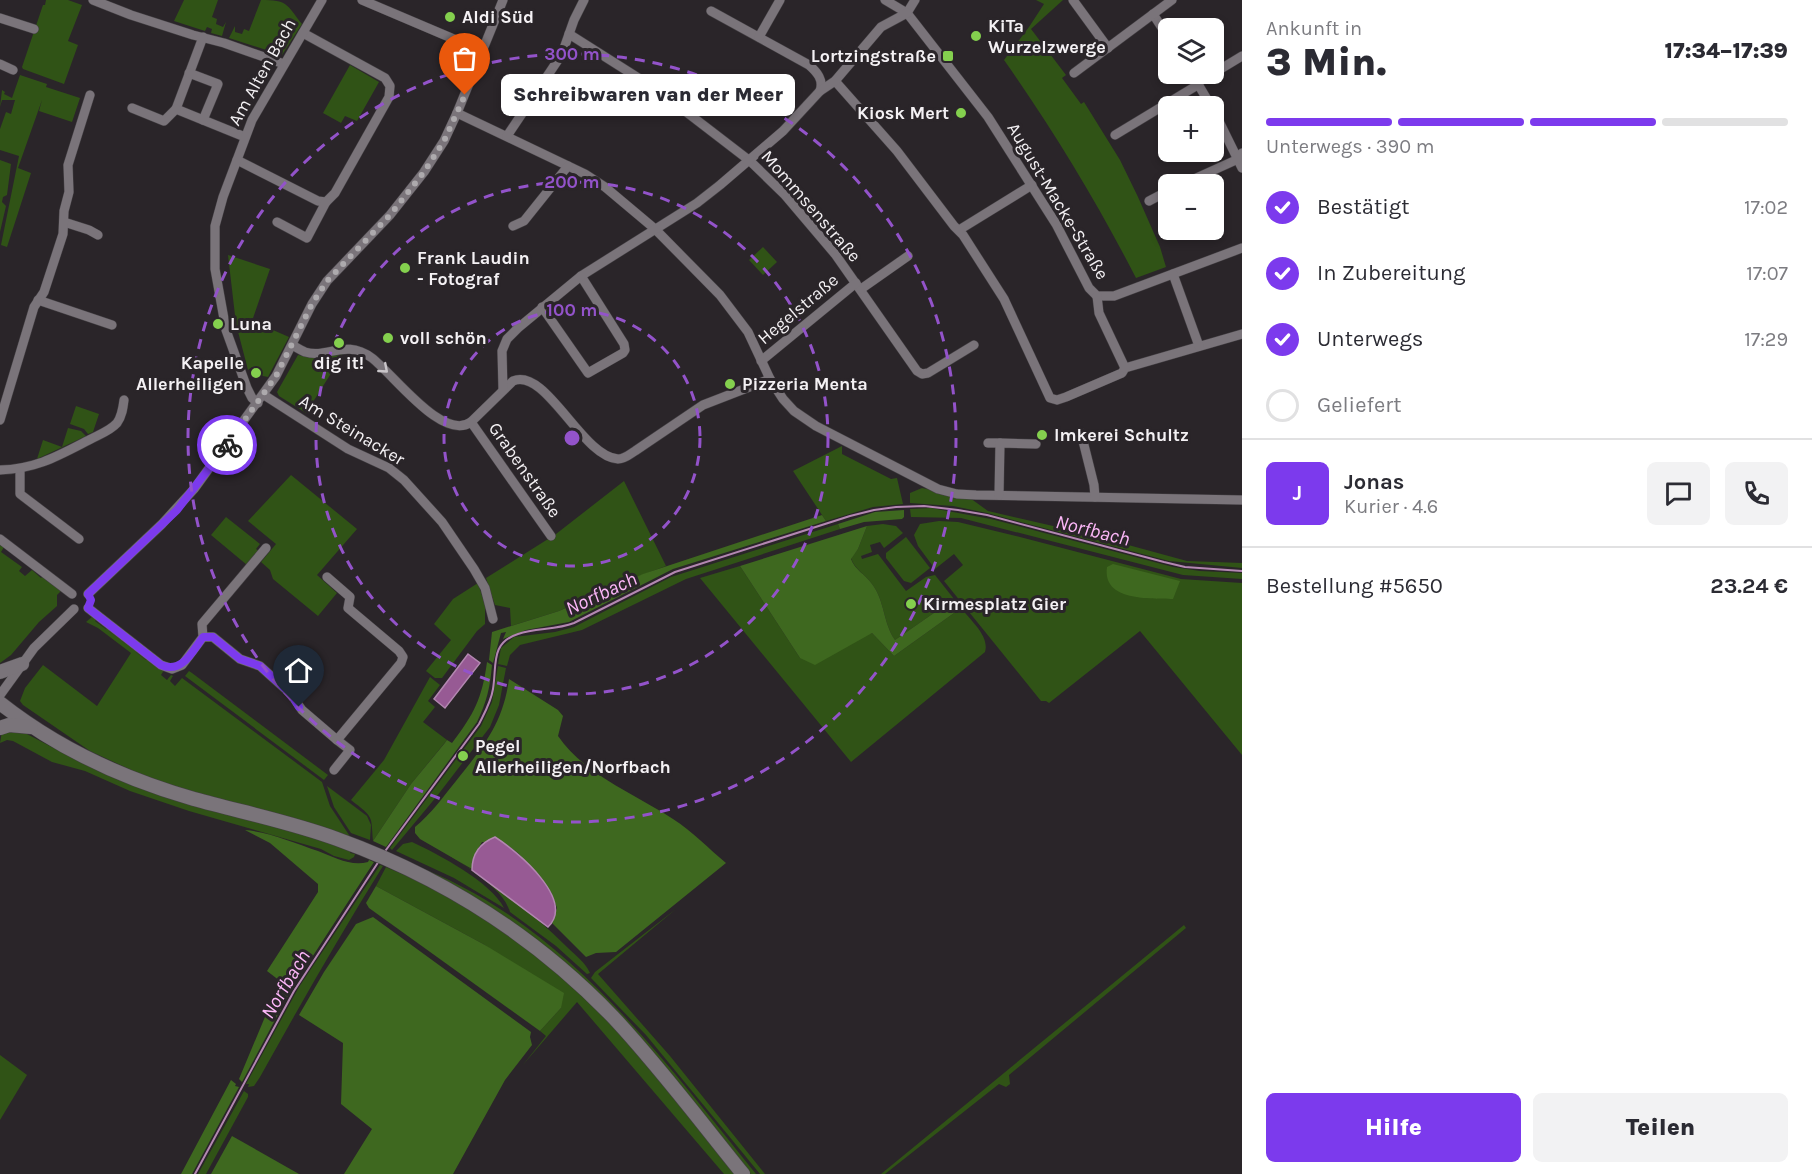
<!DOCTYPE html>
<html lang="de">
<head>
<meta charset="utf-8">
<style>
  :root { --surface:#fff; --page:#f2f2f3; --text:#2b2b33; --muted:#7c7c81; --line:#e1e1e2; --accent:#7c3aed }
  body { margin:0; font-family:Karla,sans-serif; background:var(--page); color:var(--text); height:100vh; display:flex; flex-direction:column; font-size:22px; white-space:nowrap }
  * { box-sizing:border-box; margin:0 }
  p { font-size:20px; color:var(--muted) }
  .icon { flex:none; width:33px; height:33px; fill:none; stroke:currentColor; stroke-width:2; stroke-linecap:round; stroke-linejoin:round }
  .map { position:relative; flex:1; overflow:hidden }
  .details { display:flex; flex-direction:column; background:var(--surface); width:570px }
  .details>* { flex:none }
  .buttons { position:absolute; left:1158px; top:18px; display:grid; gap:12px }
  .buttons a { display:grid; place-items:center; width:66px; height:66px; border-radius:9px; background:var(--surface); box-shadow:0 3px 9px #0003; font-size:30px }
  .pin { position:absolute; display:grid; place-items:center; width:51px; height:51px; color:#fff; margin:-62px -26px; border-radius:50% 50% 50% 0; rotate:-45deg; box-shadow:0 0 6px #0007 }
  .pin .icon { rotate:45deg }
  .courier { position:absolute; display:grid; place-items:center; width:60px; height:60px; margin:-30px; border:4px solid #7c3aed; border-radius:50%; background:#fff; color:#222; box-shadow:0 2px 8px #0007 }
  .bubble { position:absolute; height:42px; border-radius:9px; background:var(--surface); box-shadow:0 3px 9px #0003; font-size:20px; font-weight:800; line-height:42px; text-align:center }
  .head em { font-style:normal; font-weight:800 }
  .head div { display:flex; flex-direction:column-reverse }
  .head { display:flex; align-items:center; justify-content:space-between; height:102px; padding:0 24px }
  h1 { font-size:39px; font-weight:800; line-height:45px }
  .bar { display:grid; grid-template-columns:repeat(4,1fr); gap:9px 6px; align-content:center; height:72px; padding:0 24px }
  .bar i { height:8px; border-radius:4px; background:var(--line) }
  .bar .on { background:var(--accent) }
  .bar p { grid-column:span 4 }
  .line { display:flex; align-items:center; gap:15px; padding:0 24px; border-top:2px solid var(--line) }
  .line div { flex:1 }
  .round { display:grid; place-items:center; flex:none; width:63px; height:63px; border-radius:9px; background:var(--page) }
  ol { padding:0 24px; list-style:none }
  li { display:flex; align-items:center; gap:18px; height:66px }
  li p { margin-inline-start:auto }
  li .icon { padding:6px; border-radius:50%; background:var(--accent); color:#fff; stroke-width:4 }
  li:last-child { color:var(--muted) }
  li i { width:33px; height:33px; border:3px solid var(--line); border-radius:50% }
  .primary-button { display:flex; gap:12px; margin-top:auto; padding:12px 24px }
  .primary-button a { flex:1; height:69px; border-radius:9px; background:var(--accent); color:#fff; font-size:24px; font-weight:800; line-height:69px; text-align:center }
  .primary-button a+a { background:var(--page); color:var(--text) }
  main { display:flex; flex:1; min-height:0 }
  .map>svg:first-child { display:block }
  .green { fill:#305316 }
  .forest { fill:#3e681f }
  .water { fill:#975a94; stroke:#b387b1; stroke-width:1.5 }
  .lines { fill:none; stroke-linecap:round; stroke-linejoin:round }
  .stream { stroke:#b387b1; stroke-width:2 }
  .street-casing { stroke:#444044; stroke-width:10 }
  .secondary-casing { stroke:#444044; stroke-width:15 }
  .street { stroke:#7a747a; stroke-width:9 }
  .secondary { stroke:#7a747a; stroke-width:14 }
  .oneway { stroke:#c9c5c9 }
  .done { stroke:#adaaad; stroke-width:6; stroke-dasharray:0 10.8 }
  .route { stroke:#7c3aed; stroke-width:8 }
  .ring { fill:none; stroke:#9353ca; stroke-width:3; stroke-dasharray:10 8 }
  .poi-dot { fill:#84d04e; stroke:#2a2529; stroke-width:2 }
  .labels { text-anchor:middle; stroke-width:6; stroke-linejoin:round; paint-order:stroke }
  .poi-label { font-size:18px; font-weight:bold; fill:#f4f1f4; stroke:#2a2529; text-anchor:start }
  .street-label { font-size:18px; fill:#f4f1f4; stroke:#2a2529 }
  .water-label { font-size:20px; font-style:italic; fill:#fcb7f8; stroke:#2a2529 }
  .centre { fill:#9353ca; stroke:#2a2529; stroke-width:3 }
  .ring-label { font-size:18px; text-anchor:middle; font-weight:bold; fill:#9353ca; stroke:#2a2529; stroke-width:6; stroke-linejoin:round; paint-order:stroke }
</style>
</head>
<body>
<main>
<div class="map">
<svg width="1242" height="1174" viewBox="0 0 1242 1174">
  <rect width="100%" height="100%" fill="#2a2529"/>
  <g class="green">
    <polygon points="46,0 68,0 82,5 68,41 78,45 64,84 23,69 22,67 43,5 45,5"/>
    <polygon points="184,0 218,0 212,17 217,19 216,24 223,27 226,22 222,36 211,33 212,29 207,27 205,31 174,21"/>
    <path d="M261,0C288,0 286,4 302,24L282,55L229,38L235,26V32L242,34L244,29L249,31Z"/>
    <path d="M1036,0H1063L1031,29L1066,75L1062,78L1081,104L1084,102L1120,160L1138,197L1160,247L1166,267L1136,278C1097,202 1053,130 1004,60L1029,27L1044,4Z"/>
    <polygon points="350,65 379,82 357,121 345,116 341,123 323,113"/>
    <polygon points="20,75 47,84 46,87 80,98 72,122 39,111 42,100 18,168 31,173 7,247 1,245 19,156 0,150 0,129 6,112 11,114 15,100 2,100 0,107 2,90 5,92 4,94 12,98"/>
    <polygon points="0,160 11,164 7,195 3,197 2,202 6,206 0,232"/>
    <polygon points="763,247 777,262 763,275 749,260"/>
    <polygon points="228,255 270,269 252,321 289,337 268,377 258,375 252,367 248,370 236,324"/>
    <polygon points="334,354 342,354 342,356 306,413 279,396 277,392 298,355 315,358"/>
    <polygon points="76,406 99,414 93,432 88,434 84,429 70,424"/>
    <polygon points="68,428 81,431 86,436 37,459 43,440 62,447"/>
    <polygon points="842,446 842,454 891,479 897,478 903,504 873,507 826,521 793,471"/>
    <polygon points="291,475 357,529 317,575 337,593 318,616 273,579 270,570 261,562 276,544 248,521"/>
    <polygon points="624,481 666,566 621,583 559,611 511,626 510,608 495,605 486,578 556,534"/>
    <polygon points="922,488 970,498 988,511 1088,534 1187,561 1242,563 1242,568 1169,561 987,513 953,506 910,503 910,493"/>
    <polygon points="931,508 991,519 1173,567 1200,571 1242,573 1242,579 1183,575 961,518 911,517 910,509"/>
    <polygon points="226,517 260,544 256,549 259,551 247,565 211,535"/>
    <polygon points="939,521 958,522 1020,537 1181,579 1242,583 1242,755 1140,631 1049,703 1046,701 1041,701 944,581 963,565 954,554 935,569 918,546 914,535 920,524"/>
    <polygon points="838,524 840,529 686,579 582,630 520,645 510,655 507,666 498,664 501,648 514,637 555,632 574,627 671,577"/>
    <path d="M883,524L896,526L903,533L884,548L880,542L870,545L872,552L861,556L862,559L878,554L906,591L926,577L935,575L954,599L895,640C883,623 885,601 872,584C865,574 855,570 851,558L858,549L867,526Z"/>
    <polygon points="906,537 930,568 911,583 904,581 886,558 886,553"/>
    <polygon points="0,545 4,547 1,552 22,567 19,571 25,576 32,570 41,578 43,576 61,591 57,595 57,606 39,622 11,655 0,663"/>
    <path d="M740,566L800,658L872,633L894,656L961,608C970,620 990,636 985,652L851,762L700,578Z"/>
    <polygon points="478,583 485,605 485,624 477,631 442,678 435,678 426,671 451,640 434,624 453,599"/>
    <polygon points="93,616 96,619 95,621 106,629 108,628 110,629 109,631 120,639 121,638 124,639 122,641 133,649 135,647 137,649 136,652 146,660 148,658 149,662 159,669 161,668 164,670 161,675 167,680 171,675 173,676 170,681 175,686 182,678 322,782 330,806 351,838 155,781 90,751 23,705 20,701 25,688 43,665 97,706 131,653 98,628 86,622"/>
    <polygon points="498,666 506,668 499,705 490,727 437,796 392,850 390,848 481,726 492,702"/>
    <polygon points="189,671 192,673 328,775 324,780 185,676"/>
    <path d="M430,677L440,685L428,701L435,707L423,722L447,740L411,784L373,841C371,815 374,818 351,800L384,760Z"/>
    <polygon points="2,731 23,732 73,758 320,840 351,851 350,853 355,854 354,857 349,860 334,856 321,849 189,811 130,791 85,771 52,762 13,741 7,740 0,743"/>
    <polygon points="327,786 367,816 371,825 370,840 351,833 334,807"/>
    <path d="M412,842C438,854 491,882 504,908L454,878L396,851L403,844Z"/>
    <path d="M435,846C482,875 528,908 567,947C576,956 585,962 590,973L587,974L556,946L510,912C503,886 457,861 435,846Z"/>
    <path d="M411,864C561,919 659,1054 756,1174H751L677,1083L609,1005Z"/>
    <path d="M380,865L383,866C340,935 300,1005 260,1077L254,1086L248,1087L249,1084H246L299,987Z"/>
    <path d="M386,867C399,873 411,877 424,883C483,914 538,954 587,1000C642,1052 688,1115 735,1174H724L577,1002L522,1066L546,1036L540,1031L561,1008L485,945L376,886Z"/>
    <polygon points="676,909 598,974 670,1056 765,1174 760,1174 646,1035 591,978 595,972"/>
    <polygon points="1184,925 1186,928 1009,1075 1010,1084 1006,1087 999,1084 885,1174 881,1174"/>
    <polygon points="0,1055 27,1075 0,1120"/>
    <polygon points="244,1091 248,1094 248,1097 206,1174 198,1174"/>
  </g>
  <g class="forest">
    <polygon points="904,510 904,517 902,519 864,522 840,529 838,524 875,512"/>
    <polygon points="822,515 826,521 673,569 569,622 526,630 503,639 506,632 501,633 493,663 489,660 492,632 559,611 643,574"/>
    <path d="M867,526L858,549L851,559C855,570 865,574 872,584C885,601 883,623 895,640L954,599L961,608L894,656L872,633L815,665L800,658L740,566Z"/>
    <path d="M1113,564L1180,581L1173,599C1151,598 1102,602 1107,567Z"/>
    <path d="M487,662L492,665C490,688 487,701 477,722L386,847L373,841L411,784L444,744L447,740L452,743C474,714 482,699 487,662Z"/>
    <path d="M509,679L558,710L563,716L558,736C585,775 635,794 673,819C692,831 709,849 726,863L616,952L596,953L586,957L552,923L557,908L551,892L518,853L503,842H482L475,854L472,869L420,839L415,833V827C431,814 443,797 456,781C483,747 503,724 509,679Z"/>
    <path d="M245,830C269,832 295,843 318,851C334,857 351,867 368,862L369,860L374,862L292,988L242,1082L239,1079L280,981L267,971L318,892V884L270,843Z"/>
    <polygon points="376,886 485,945 564,993 561,1008 540,1031 369,908 366,903"/>
    <polygon points="373,917 531,1032 530,1037 532,1045 505,1080 453,1174 344,1174 372,1129 341,1104 343,1043 299,1015 324,972 356,924"/>
    <polygon points="231,1080 236,1084 235,1086 239,1087 192,1174 181,1174"/>
    <polygon points="232,1136 299,1174 211,1174"/>
  </g>
  <g class="water">
    <polygon points="468,654 480,663 445,708 434,699"/>
    <path d="M495,837C517,851 576,900 548,927L472,870C472,853 480,843 495,837Z"/>
  </g>
  <g class="lines">
    <g class="stream">
      <path d="M383,854L479,724C485,712 491,702 493,689C497,665 490,643 518,634C536,628 556,630 574,623L675,572L850,516L874,510L896,507L924,506L958,510L987,515L1164,562L1185,567L1242,571"/>
      <polyline points="195,1174 294,991 379,861"/>
    </g>
    <g class="street-casing">
      <g id="street">
        <polyline points="93,0 131,15 193,35 224,43 284,64"/>
        <polyline points="362,0 482,51"/>
        <polyline points="885,0 907,13 988,117 1056,224 1089,288 1097,296 1114,296 1242,248"/>
        <polyline points="1073,0 1108,48"/>
        <path d="M711,11L809,65C817,72 824,80 820,91"/>
        <polyline points="907,13 915,0"/>
        <polyline points="1153,14 1168,37"/>
        <polyline points="0,18 34,29"/>
        <polyline points="569,34 659,91 750,161 785,195 835,254 917,371 922,374 928,373 974,345"/>
        <polyline points="203,37 176,109 245,137"/>
        <polyline points="759,37 780,0"/>
        <polyline points="0,64 13,70"/>
        <polyline points="189,73 218,84 203,120"/>
        <polyline points="1074,73 1172,0"/>
        <polyline points="1214,73 1242,56"/>
        <polyline points="1192,74 1211,106"/>
        <polyline points="835,81 897,151 954,226 963,235 1004,299 1050,398 1057,400 1066,397 1122,373 1125,368 1242,334"/>
        <polyline points="132,108 164,121 176,109"/>
        <polyline points="1214,111 1242,168"/>
        <polyline points="457,113 585,174 605,187 655,229 720,295 748,332 770,379 783,399 794,411 816,426 938,489 957,494 976,495 1242,500"/>
        <polyline points="1115,135 1196,86 1200,81 1212,74"/>
        <polyline points="507,136 562,54 574,20 584,0"/>
        <polyline points="237,160 318,201 326,202 335,193 389,97 390,86 385,78 303,33"/>
        <polyline points="1183,184 1236,160 1242,153"/>
        <polyline points="1149,201 1168,191"/>
        <polyline points="64,222 89,230 98,235"/>
        <polyline points="277,222 307,238 326,202"/>
        <polyline points="513,226 524,221 568,166"/>
        <polyline points="959,230 1032,185"/>
        <polyline points="1173,274 1199,346"/>
        <polyline points="861,289 908,256"/>
        <polyline points="1097,296 1099,313 1125,368"/>
        <polyline points="38,300 112,325"/>
        <polyline points="542,307 588,373 623,353 625,350 624,344 581,276"/>
        <path d="M292,345C296,347 300,350 305,352C328,359 345,338 372,358C394,375 443,442 471,422L513,381C546,367 582,457 618,459C625,459 630,454 635,451L703,405L770,379"/>
        <polyline points="761,361 856,283"/>
        <polyline points="503,390 502,351 507,339 518,328 581,276 697,203 720,185 783,131 820,91 835,81 881,27 907,13"/>
        <polyline points="264,395 348,449 389,468 404,480 442,522 474,569 485,588 493,619"/>
        <polyline points="258,403 252,398 247,388 226,330 215,269 215,226 223,197 252,120 322,0"/>
        <polyline points="0,420 34,307 44,292 63,234 64,211 69,192 68,165 90,95"/>
        <polyline points="471,422 551,536"/>
        <polyline points="1081,433 1094,485 1095,497"/>
        <polyline points="988,443 1000,443"/>
        <polyline points="20,469 20,494 79,539"/>
        <path d="M0,470C36,469 58,456 89,440C98,435 110,431 117,423C122,416 123,408 124,400"/>
        <polyline points="999,495 1000,443 1036,444"/>
        <polyline points="0,539 72,594"/>
        <polyline points="88,594 162,524 194,489 276,376 312,304 327,281 390,215 424,172 444,141 457,113 503,0"/>
        <polyline points="88,608 161,665 172,669 182,665 203,637 202,624 266,548"/>
        <polyline points="203,637 213,637 240,659 260,666 291,694 302,710 337,740 401,663 403,657 399,651 348,608 350,597 327,577"/>
        <polyline points="0,695 34,648 74,609"/>
        <polyline points="334,770 350,750 337,740"/>
      </g>
    </g>
    <g class="secondary-casing">
      <g id="secondary">
        <polyline points="0,672 22,664"/>
        <path d="M0,703C57,748 124,779 194,799C241,812 291,822 337,839C442,877 536,937 613,1017C659,1066 700,1121 743,1174"/>
        <polyline points="0,728 9,725 31,727"/>
      </g>
    </g>
    <use href="#street" class="street"/>
    <use href="#secondary" class="secondary"/>
  </g>
  <defs><path id="oneway-chevron" d="M-2-3.5L2.5 0L-2 3.5" fill="none" stroke-width="1.6" stroke-linecap="round" stroke-linejoin="round" transform="scale(1.5)"/></defs>
  <use class="oneway" href="#oneway-chevron" transform="translate(384 369) rotate(41)"/>
  <g class="lines">
    <polyline class="done" points="227,445 276,376 312,304 327,281 390,215 424,172 444,141 465,95"/>
    <path class="route" d="M227,445L177,510L88,594L91,600L88,608L161,665C182,674 192,652 203,637H213L240,659L260,666L291,694L299,707"/>
  </g>
  <g class="ring">
    <circle cx="572" cy="438" r="128"/>
    <circle cx="572" cy="438" r="256"/>
    <circle cx="572" cy="438" r="384"/>
  </g>
  <g class="poi-dot">
    <circle cx="450" cy="17" r="6"/>
    <circle cx="976" cy="36" r="6"/>
    <rect x="942" y="50" width="12" height="12" rx="3"/>
    <circle cx="961" cy="113" r="6"/>
    <circle cx="405" cy="268" r="6"/>
    <circle cx="218" cy="324" r="6"/>
    <circle cx="388" cy="338" r="6"/>
    <circle cx="339" cy="343" r="6"/>
    <circle cx="256" cy="373" r="6"/>
    <circle cx="730" cy="384" r="6"/>
    <circle cx="1042" cy="435" r="6"/>
    <circle cx="911" cy="604" r="6"/>
    <circle cx="463" cy="756" r="6"/>
  </g>
  <g class="labels">
    <g class="poi-label">
      <text x="462" y="23">Aldi Süd</text>
      <text x="988" y="32">KiTa<tspan x="988" dy="21">Wurzelzwerge</tspan></text>
      <text x="936" y="62" text-anchor="end">Lortzingstraße</text>
      <text x="949" y="119" text-anchor="end">Kiosk Mert</text>
      <text x="417" y="264">Frank Laudin<tspan x="417" dy="21">- Fotograf</tspan></text>
      <text x="230" y="330">Luna</text>
      <text x="400" y="344">voll schön</text>
      <text x="244" y="369" text-anchor="end">Kapelle<tspan x="244" dy="21">Allerheiligen</tspan></text>
      <text x="339" y="369" text-anchor="middle">dig it!</text>
      <text x="742" y="390">Pizzeria Menta</text>
      <text x="1054" y="441">Imkerei Schultz</text>
      <text x="923" y="610">Kirmesplatz Gier</text>
      <text x="475" y="752">Pegel<tspan x="475" dy="21">Allerheiligen/Norfbach</tspan></text>
    </g>
    <g class="street-label">
      <text transform="translate(262 72) rotate(-61)" y="6">Am Alten Bach</text>
      <text transform="translate(1058 201) rotate(59)" y="6">August-Macke-Straße</text>
      <text transform="translate(811 206) rotate(49)" y="6">Mommsenstraße</text>
      <text transform="translate(798 309) rotate(-40)" y="6">Hegelstraße</text>
      <text transform="translate(352 430) rotate(31)" y="6">Am Steinacker</text>
      <text transform="translate(525 470) rotate(55)" y="6">Grabenstraße</text>
    </g>
    <g class="water-label">
      <text transform="translate(1093 530) rotate(14)" y="7">Norfbach</text>
      <text transform="translate(601 593) rotate(-25)" y="7">Norfbach</text>
      <text transform="translate(285 984) rotate(-59)" y="7">Norfbach</text>
    </g>
  </g>
  <circle cx="572" cy="438" r="9" class="centre"/>
  <g class="ring-label">
    <text x="572" y="60">300 m</text>
    <text x="572" y="188">200 m</text>
    <text x="572" y="316">100 m</text>
  </g>
</svg>
<div class="buttons">
<a><svg class="icon" aria-label="layers" viewBox="0 0 24 24"><path d="M12 4l9 5-9 5-9-5zM3 14l9 5 9-5"/></svg></a>
<a>+</a>
<a>−</a>
</div>
<div class="pin" style="left:465px;top:95px;background:#ea580c"><svg class="icon" aria-label="bag" viewBox="0 0 24 24"><path d="M5 8h14l-1 12H6zM9 8a3 3 0 0 1 6 0"/></svg></div>
<div class="pin" style="left:299px;top:707px;background:#1f2937"><svg class="icon" aria-label="home" viewBox="0 0 24 24"><path d="M3 11l9-7 9 7M6 9v11h12V9"/></svg></div>
<div class="courier" style="left:227px;top:445px"><svg class="icon" aria-label="bike" viewBox="0 0 24 24"><circle cx="6" cy="16" r="4"/><circle cx="18" cy="16" r="4"/><path d="M6 16l4-8h5l3 8M10 8l3 8H6M13 5h3"/></svg></div>
<div class="bubble" style="left:501px;top:74px;width:294px">Schreibwaren van der Meer</div>
</div>
<section class="details">
<div class="head"><div><h1>3 Min.</h1><p>Ankunft in</p></div><em>17:34–17:39</em></div>
<div class="bar"><i class="on"></i><i class="on"></i><i class="on"></i><i></i><p>Unterwegs · 390 m</p></div>
<ol>
<li><svg class="icon" aria-label="check" viewBox="0 0 24 24"><path d="M5 12l5 5 9-10"/></svg>Bestätigt<p>17:02</p></li>
<li><svg class="icon" aria-label="check" viewBox="0 0 24 24"><path d="M5 12l5 5 9-10"/></svg>In Zubereitung<p>17:07</p></li>
<li><svg class="icon" aria-label="check" viewBox="0 0 24 24"><path d="M5 12l5 5 9-10"/></svg>Unterwegs<p>17:29</p></li>
<li><i></i>Geliefert</li>
</ol>
<div class="line" style="height:108px"><b class="round" style="background:var(--accent);color:#fff">J</b><div><b>Jonas</b><p>Kurier · 4.6</p></div><a class="round"><svg class="icon" aria-label="chat" viewBox="0 0 24 24"><path d="M4 5h16v11H9l-5 4z"/></svg></a><a class="round"><svg class="icon" aria-label="phone" viewBox="0 0 24 24"><path d="M5 4h4l2 5-3 2q2 4 5 5l2-3 5 2v4C11 20 4 13 5 4z"/></svg></a></div>
<div class="line" style="height:78px"><div>Bestellung #5650</div><b>23.24 €</b></div>
<div class="primary-button"><a>Hilfe</a><a>Teilen</a></div>
</section>
</main>
</body>
</html>
